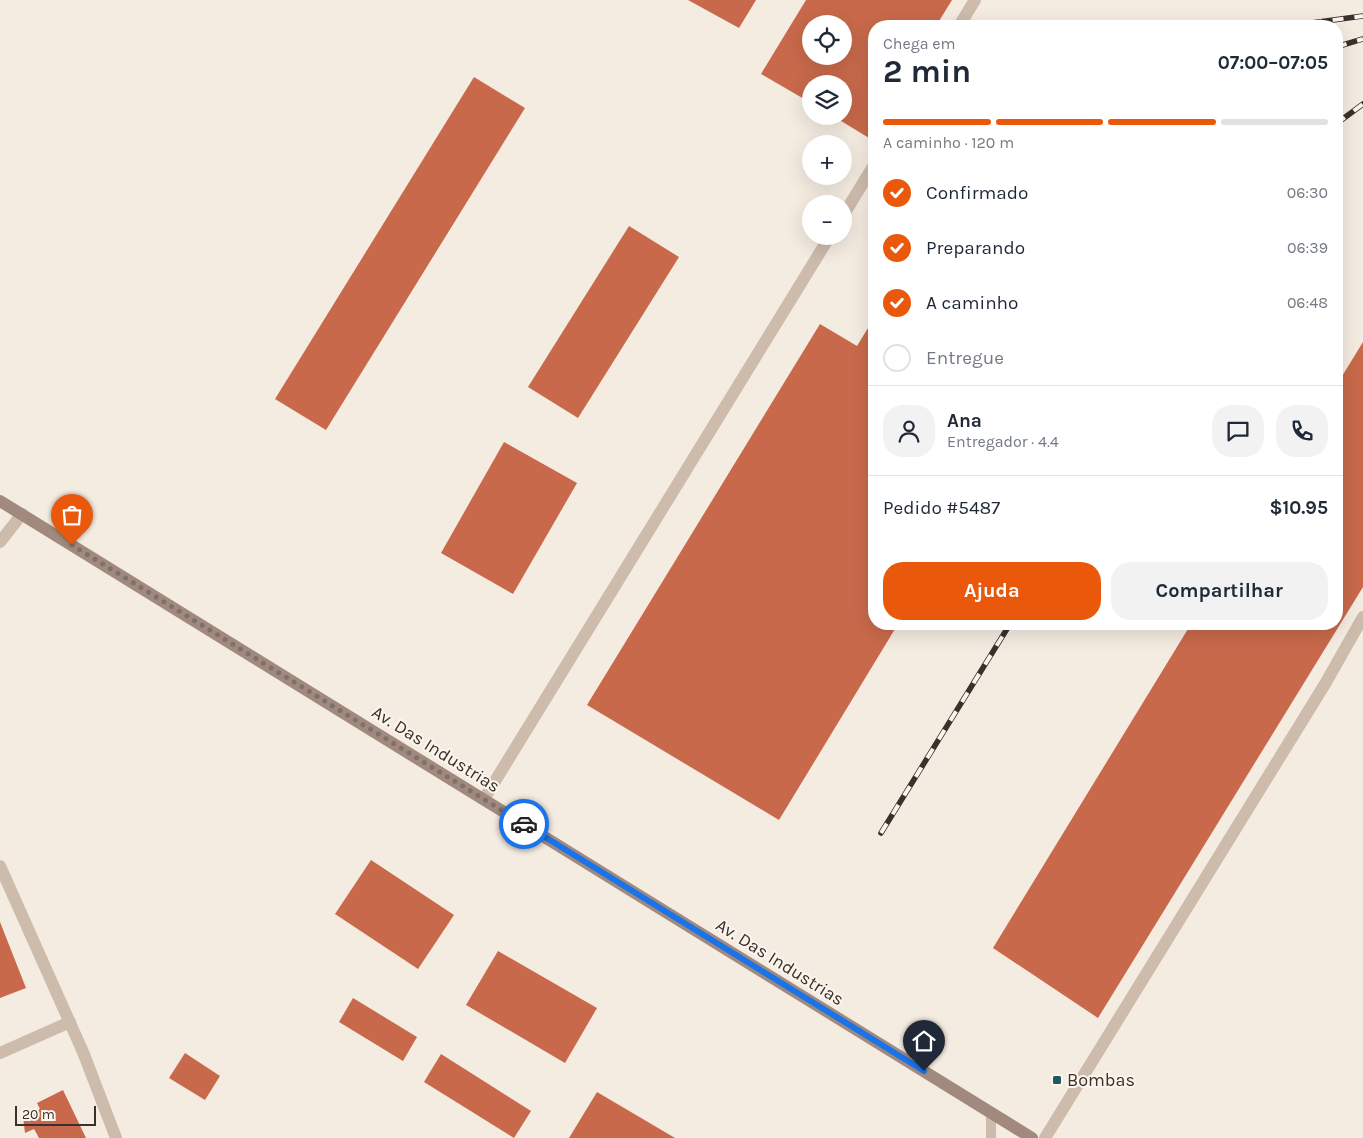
<!DOCTYPE html>
<html lang="pt">
<head>
<meta charset="utf-8">
<style>
  :root { --surface:#fff; --page:#f2f2f3; --text:#1f2937; --muted:#747a83; --line:#e0e1e3; --accent:#ea580c }
  body { margin:0; font-family:Karla,sans-serif; background:var(--page); color:var(--text); height:100vh; display:flex; flex-direction:column; font-size:19px; white-space:nowrap }
  * { box-sizing:border-box; margin:0 }
  p { font-size:16px; color:var(--muted) }
  .icon { flex:none; width:28px; height:28px; fill:none; stroke:currentColor; stroke-width:2; stroke-linecap:round; stroke-linejoin:round }
  .map { position:relative; flex:1; overflow:hidden }
  .drawer { position:absolute; left:868px; top:20px; width:475px; height:610px; display:flex; flex-direction:column; background:var(--surface); border-radius:20px; box-shadow:0 5px 20px #0002 }
  .drawer>* { flex:none }
  .buttons { position:absolute; left:802px; top:15px; display:grid; gap:10px }
  .buttons a { display:grid; place-items:center; width:50px; height:50px; border-radius:50%; background:var(--surface); box-shadow:0 5px 20px #0002; font-size:25px }
  .scale { position:absolute; left:15px; bottom:12px; width:81px; box-sizing:border-box; padding-left:5px; border:2px solid #3b302b; border-top:0; font-size:14px; line-height:18px; white-space:nowrap; color:#3b302b; -webkit-text-stroke:4px #fbf5ee; paint-order:stroke }
  .pin { position:absolute; display:grid; place-items:center; width:42px; height:42px; color:#fff; margin:-51px -21px; border-radius:50% 50% 50% 0; rotate:-45deg; box-shadow:0 0 5px #0007 }
  .pin .icon { rotate:45deg }
  .courier { position:absolute; display:grid; place-items:center; width:50px; height:50px; margin:-25px; border:4px solid #1a73e8; border-radius:50%; background:#fff; color:#222; box-shadow:0 1px 6px #0007 }
  .summary em { font-style:normal; font-weight:700 }
  .summary div { display:flex; flex-direction:column-reverse }
  .summary { display:flex; align-items:center; justify-content:space-between; height:85px; padding:0 15px }
  h1 { font-size:32px; font-weight:700; line-height:38px }
  .bar { display:grid; grid-template-columns:repeat(4,1fr); gap:8px 5px; align-content:center; height:60px; padding:0 15px }
  .bar i { height:6px; border-radius:4px; background:var(--line) }
  .bar .current { background:var(--accent) }
  .bar p { grid-column:span 4 }
  .line { display:flex; align-items:center; gap:12px; padding:0 15px; border-top:1px solid var(--line) }
  .line div { flex:1 }
  .round { display:grid; place-items:center; flex:none; width:52px; height:52px; border-radius:20px; background:var(--page) }
  ol { padding:0 15px; list-style:none }
  li { display:flex; align-items:center; gap:15px; height:55px }
  li p { margin-inline-start:auto }
  li .icon { padding:5px; border-radius:50%; background:var(--accent); color:#fff; stroke-width:4 }
  li:last-child { color:var(--muted) }
  li i { width:28px; height:28px; border:2px solid var(--line); border-radius:50% }
  .button { display:flex; gap:10px; margin-top:auto; padding:10px 15px }
  .button a { flex:1; height:58px; border-radius:20px; background:var(--accent); color:#fff; font-size:20px; font-weight:700; line-height:58px; text-align:center }
  .button a+a { background:var(--page); color:var(--text) }
  .map>svg:first-child { display:block }
  .building { fill:#c8694b; fill-rule:evenodd }
  .lines { fill:none; stroke-linecap:round; stroke-linejoin:round }
  .lane { stroke:#cdbbac; stroke-width:10 }
  .street { stroke:#cdbbac; stroke-width:12 }
  .secondary { stroke:#a18a7d; stroke-width:12 }
  .rail-casing { stroke:#3b302b; stroke-width:5.5 }
  .rail { stroke:#fbf5ee; stroke-width:4; stroke-dasharray:11; stroke-linecap:butt }
  .done { stroke:#7c716b; stroke-width:5; stroke-dasharray:0 9 }
  .route { stroke:#1a73e8; stroke-width:6 }
  .poi-dot { fill:#1f5a5e; stroke:#fbf5ee; stroke-width:2 }
  .labels { text-anchor:middle; stroke-width:4; stroke-linejoin:round; paint-order:stroke }
  .street-label { font-size:18px; fill:#3b302b; stroke:#fbf5ee }
  .poi-label { font-size:18px; fill:#3b302b; stroke:#fbf5ee; text-anchor:start }
</style>
</head>
<body>
<div class="map">
<svg width="1363" height="1138" viewBox="0 0 1363 1138">
  <rect width="100%" height="100%" fill="#f4ebe1"/>
  <g class="building">
    <polygon points="688,0 756,0 739,28"/>
    <path d="M806,0H952L936,26H874V129L869,138L833,116H844V84H811V103L761,74ZM811,24H844V56H811Z"/>
    <polygon points="474,77 525,108 326,430 275,399"/>
    <polygon points="629,226 679,257 578,418 528,387"/>
    <polygon points="820,324 857,346 868,328 874,331 874,624 898,624 779,820 587,705"/>
    <polygon points="1363,342 1363,587 1098,1018 993,948 1191,624 1336,624 1336,386"/>
    <polygon points="504,442 577,483 513,594 441,553"/>
    <polygon points="371,860 454,915 418,969 335,914"/>
    <polygon points="0,922 26,988 0,998"/>
    <polygon points="498,951 597,1008 565,1063 466,1005"/>
    <polygon points="353,998 417,1037 403,1061 339,1022"/>
    <polygon points="185,1053 220,1076 205,1100 169,1078"/>
    <polygon points="441,1054 531,1111 514,1138 424,1082"/>
    <polygon points="63,1090 86,1138 39,1138 34,1129 25,1133 23,1117 40,1109 37,1103"/>
    <polygon points="597,1092 675,1138 569,1138"/>
  </g>
  <g class="lines">
    <polyline class="lane" points="991,1138 991,1113"/>
    <g class="street">
      <polyline points="959,26 975,0"/>
      <polyline points="844,214 874,165"/>
      <polyline points="0,542 22,514"/>
      <polyline points="484,799 830,236"/>
      <polyline points="0,866 83,1052 116,1138"/>
      <polyline points="0,1053 70,1022"/>
      <polyline points="1045,1138 1325,684 1363,617"/>
    </g>
    <polyline class="secondary" points="0,501 1032,1138"/>
    <g class="rail-casing">
      <g id="rail">
        <polyline points="1289,26 1363,16"/>
        <polyline points="1336,47 1363,39"/>
        <polyline points="1336,124 1363,104"/>
        <polyline points="881,833 1010,624"/>
      </g>
    </g>
    <use href="#rail" class="rail"/>
  </g>
  <g class="lines">
    <polyline class="done" points="72,545 524,824"/>
    <polyline class="route" points="524,824 924,1071"/>
  </g>
  <rect class="poi-dot" x="1052" y="1075" width="10" height="10" rx="2.5"/>
  <g class="labels">
    <g class="street-label">
      <text transform="translate(436 749) rotate(32)" y="6">Av. Das Industrias</text>
      <text transform="translate(780 962) rotate(32)" y="6">Av. Das Industrias</text>
    </g>
    <g class="poi-label">
      <text x="1067" y="1086">Bombas</text>
    </g>
  </g>
</svg>
<div class="buttons">
<a><svg class="icon" aria-label="locate" viewBox="0 0 24 24"><circle cx="12" cy="12" r="6"/><path d="M12 2v4M12 18v4M2 12h4M18 12h4"/></svg></a>
<a><svg class="icon" aria-label="layers" viewBox="0 0 24 24"><path d="M12 4l9 5-9 5-9-5zM3 14l9 5 9-5"/></svg></a>
<a>+</a>
<a>−</a>
</div>
<div class="scale">20 m</div>
<div class="pin" style="left:72px;top:545px;background:#ea580c"><svg class="icon" aria-label="bag" viewBox="0 0 24 24"><path d="M5 8h14l-1 12H6zM9 8a3 3 0 0 1 6 0"/></svg></div>
<div class="pin" style="left:924px;top:1071px;background:#1f2937"><svg class="icon" aria-label="home" viewBox="0 0 24 24"><path d="M3 11l9-7 9 7M6 9v11h12V9"/></svg></div>
<div class="courier" style="left:524px;top:824px"><svg class="icon" aria-label="car" viewBox="0 0 24 24"><path d="M5 17H2v-5l4-1 3-4h7l3 4 3 1v5h-3M9 17h6M6 11h13"/><circle cx="7" cy="17" r="2"/><circle cx="17" cy="17" r="2"/></svg></div>
<section class="drawer">
<div class="summary"><div><h1>2 min</h1><p>Chega em</p></div><em>07:00–07:05</em></div>
<div class="bar"><i class="current"></i><i class="current"></i><i class="current"></i><i></i><p>A caminho · 120 m</p></div>
<ol>
<li><svg class="icon" aria-label="check" viewBox="0 0 24 24"><path d="M5 12l5 5 9-10"/></svg>Confirmado<p>06:30</p></li>
<li><svg class="icon" aria-label="check" viewBox="0 0 24 24"><path d="M5 12l5 5 9-10"/></svg>Preparando<p>06:39</p></li>
<li><svg class="icon" aria-label="check" viewBox="0 0 24 24"><path d="M5 12l5 5 9-10"/></svg>A caminho<p>06:48</p></li>
<li><i></i>Entregue</li>
</ol>
<div class="line" style="height:90px"><a class="round"><svg class="icon" aria-label="person" viewBox="0 0 24 24"><circle cx="12" cy="8" r="4"/><path d="M4 21q1-7 8-7t8 7"/></svg></a><div><b>Ana</b><p>Entregador · 4.4</p></div><a class="round"><svg class="icon" aria-label="chat" viewBox="0 0 24 24"><path d="M4 5h16v11H9l-5 4z"/></svg></a><a class="round"><svg class="icon" aria-label="phone" viewBox="0 0 24 24"><path d="M5 4h4l2 5-3 2q2 4 5 5l2-3 5 2v4C11 20 4 13 5 4z"/></svg></a></div>
<div class="line" style="height:65px"><div>Pedido #5487</div><b>$10.95</b></div>
<div class="button"><a>Ajuda</a><a>Compartilhar</a></div>
</section>
</div>
</body>
</html>
